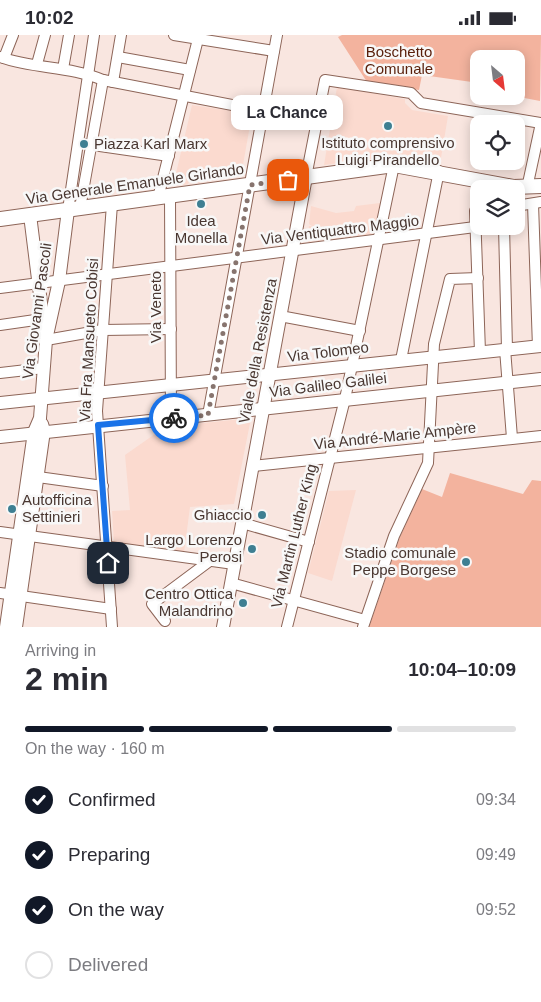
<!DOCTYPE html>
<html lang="en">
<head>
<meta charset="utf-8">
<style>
  :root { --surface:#fff; --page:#f7f7f7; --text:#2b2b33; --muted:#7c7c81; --line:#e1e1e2; --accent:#111827 }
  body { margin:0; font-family:Arial,sans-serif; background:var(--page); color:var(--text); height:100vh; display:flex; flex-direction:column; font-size:19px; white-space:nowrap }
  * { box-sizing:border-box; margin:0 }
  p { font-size:16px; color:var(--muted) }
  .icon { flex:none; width:28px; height:28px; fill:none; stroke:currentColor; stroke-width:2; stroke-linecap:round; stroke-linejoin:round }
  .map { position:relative; height:592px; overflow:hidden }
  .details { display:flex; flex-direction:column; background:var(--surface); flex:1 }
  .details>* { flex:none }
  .needle { width:32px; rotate:152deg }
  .buttons { position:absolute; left:470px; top:15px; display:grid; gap:10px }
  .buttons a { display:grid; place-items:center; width:55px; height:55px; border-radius:10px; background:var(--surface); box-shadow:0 2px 12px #0003; font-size:25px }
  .pin { position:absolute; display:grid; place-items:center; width:42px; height:42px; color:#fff; margin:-21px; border-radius:10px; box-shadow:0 2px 8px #0006 }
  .courier { position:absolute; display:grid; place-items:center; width:50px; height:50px; margin:-25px; border:4px solid #1a73e8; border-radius:50%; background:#fff; color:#222; box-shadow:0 1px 6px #0007 }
  .bubble { position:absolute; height:35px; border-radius:10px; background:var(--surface); box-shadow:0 2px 12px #0003; font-size:16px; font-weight:800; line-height:35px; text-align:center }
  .overview em { font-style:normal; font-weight:800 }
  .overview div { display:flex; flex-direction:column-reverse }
  .overview { display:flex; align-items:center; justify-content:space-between; height:85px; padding:0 25px }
  h1 { font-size:32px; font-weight:800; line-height:38px }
  .bar { display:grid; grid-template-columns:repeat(4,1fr); gap:8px 5px; align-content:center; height:60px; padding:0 25px }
  .bar i { height:6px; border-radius:4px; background:var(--line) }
  .bar .current { background:var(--accent) }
  .bar p { grid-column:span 4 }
  ol { padding:0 25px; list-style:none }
  li { display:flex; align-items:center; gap:15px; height:55px }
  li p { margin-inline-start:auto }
  li .icon { padding:5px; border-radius:50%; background:var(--accent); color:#fff; stroke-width:4 }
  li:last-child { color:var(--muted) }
  li i { width:28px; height:28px; border:2px solid var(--line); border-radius:50% }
  .status { display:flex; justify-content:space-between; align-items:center; height:35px; padding:0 25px; background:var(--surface); direction:ltr }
  .status svg { height:14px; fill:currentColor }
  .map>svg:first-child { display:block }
  .built { fill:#fbdacf }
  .green { fill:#f3b39e }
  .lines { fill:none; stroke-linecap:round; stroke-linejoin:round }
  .minor-casing { stroke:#8d6558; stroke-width:12 }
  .tertiary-casing { stroke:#8d6558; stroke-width:14 }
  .secondary-casing { stroke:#8d6558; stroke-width:16 }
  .minor { stroke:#fff; stroke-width:10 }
  .tertiary { stroke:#fff; stroke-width:12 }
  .secondary { stroke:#fff; stroke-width:14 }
  .done { stroke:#87746e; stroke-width:5; stroke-dasharray:0 9 }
  .route { stroke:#1a73e8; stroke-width:6 }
  .poi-dot { fill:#3e7f92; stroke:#f8f8f8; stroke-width:2 }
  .labels { text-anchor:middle; stroke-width:5; stroke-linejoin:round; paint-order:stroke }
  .park-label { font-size:15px; fill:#591f0a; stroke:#f8f8f8 }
  .poi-label { font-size:15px; fill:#493731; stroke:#f8f8f8; text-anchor:end }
  .street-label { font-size:15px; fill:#493731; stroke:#f8f8f8 }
</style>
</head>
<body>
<div class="status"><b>10:02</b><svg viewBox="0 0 49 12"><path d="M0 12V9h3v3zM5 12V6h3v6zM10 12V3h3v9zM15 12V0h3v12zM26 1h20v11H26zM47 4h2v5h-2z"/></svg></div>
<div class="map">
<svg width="541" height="592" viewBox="0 0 541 592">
  <rect width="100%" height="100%" fill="#f9e6e0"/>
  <g class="built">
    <polygon points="337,52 405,64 405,68 412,75 448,81 441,123 433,125 392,121 324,130"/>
    <polygon points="192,70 252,79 241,141 198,148 195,143 191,142 188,149 184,150 174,147"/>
    <polygon points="380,168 375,199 307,207 309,191 312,191 309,189 311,171 336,178 354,176 356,171"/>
    <polygon points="251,383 234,469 190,472 184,518 114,509 112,476 130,475 125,420 165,392"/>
    <polygon points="356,455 332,546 308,538 329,456"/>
  </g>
  <g class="green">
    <polygon points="342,0 541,0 540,66 514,61 516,61 516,24 479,24 479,48 422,40 419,55 367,47 338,2"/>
    <polygon points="450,438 523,459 532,445 541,446 541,592 369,592 400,502 422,454 442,462"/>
  </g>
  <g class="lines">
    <g class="minor-casing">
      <g id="minor">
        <polyline points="174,0 274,16"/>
        <path d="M0,22C33,34 70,31 103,45L263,76"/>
        <polyline points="118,22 190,35"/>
        <polyline points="4,23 13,0"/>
        <polyline points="37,29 45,0"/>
        <polyline points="63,34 69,0"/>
        <polyline points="113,47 121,0"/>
        <polyline points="86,109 169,121"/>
        <polyline points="306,142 325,45 411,58 421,68 541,88"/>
        <polyline points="527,153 541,88"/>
        <polyline points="170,161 171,383"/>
        <polyline points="158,163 199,0"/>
        <polyline points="112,169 97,376 112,592"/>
        <polyline points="533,169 538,312"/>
        <polyline points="516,171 541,167"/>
        <polyline points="80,173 103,45"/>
        <polyline points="68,175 94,0"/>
        <polyline points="479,175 475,176 480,317"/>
        <polyline points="504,191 507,314"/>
        <polyline points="0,253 475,192"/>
        <polyline points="280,281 360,296"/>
        <polyline points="0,290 42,284"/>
        <polyline points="46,305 103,295 171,294"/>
        <polyline points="505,314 512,403"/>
        <polyline points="401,325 439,136"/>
        <polyline points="0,338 44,333"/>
        <polyline points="208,380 277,0"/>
        <polyline points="253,431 541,401"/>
        <polyline points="38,442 103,451"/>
        <polyline points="242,488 309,507"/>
        <polyline points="0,497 234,529"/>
        <polyline points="231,548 365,585"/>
        <polyline points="0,558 111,574"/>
        <polyline points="165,586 152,569 211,525"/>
        <polyline points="287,592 345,364 394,130"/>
        <polyline points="363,592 394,501 428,428 434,309 450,244 478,243"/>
      </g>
    </g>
    <g class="tertiary-casing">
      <g id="tertiary">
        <polyline points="30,180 45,300"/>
        <polyline points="0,368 541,311"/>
        <polyline points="0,402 541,344"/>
        <polyline points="6,592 34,397 40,383 46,305 59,246 68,175"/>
        <polyline points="16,592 44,396 42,389"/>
        <polyline points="223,592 306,142"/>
      </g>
    </g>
    <g class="secondary-casing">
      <polyline id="secondary" points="0,184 394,130 514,152 541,151"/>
    </g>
    <use href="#minor" class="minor"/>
    <use href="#tertiary" class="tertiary"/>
    <use href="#secondary" class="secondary"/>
  </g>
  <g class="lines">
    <polyline class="done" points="174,383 208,380 250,150 288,145"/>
    <polyline class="route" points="108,528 98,390 174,383"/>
  </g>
  <g class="poi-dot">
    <circle cx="388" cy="91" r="5"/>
    <circle cx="84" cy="109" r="5"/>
    <circle cx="201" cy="169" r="5"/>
    <circle cx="12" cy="474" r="5"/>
    <circle cx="262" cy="480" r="5"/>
    <circle cx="252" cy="514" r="5"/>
    <circle cx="466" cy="527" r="5"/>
    <circle cx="243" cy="568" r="5"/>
  </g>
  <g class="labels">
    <g class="park-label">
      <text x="399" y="22">Boschetto<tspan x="399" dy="17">Comunale</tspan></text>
    </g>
    <g class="poi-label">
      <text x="388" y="113" text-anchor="middle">Istituto comprensivo<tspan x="388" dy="17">Luigi Pirandello</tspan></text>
      <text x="94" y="114" text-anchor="start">Piazza Karl Marx</text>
      <text x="201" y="191" text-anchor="middle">Idea<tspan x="201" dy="17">Monella</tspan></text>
      <text x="22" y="470" text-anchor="start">Autofficina<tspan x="22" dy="17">Settinieri</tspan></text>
      <text x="252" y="485">Ghiaccio</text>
      <text x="242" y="510">Largo Lorenzo<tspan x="242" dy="17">Perosi</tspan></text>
      <text x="456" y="523">Stadio comunale<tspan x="456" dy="17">Peppe Borgese</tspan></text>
      <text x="233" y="564">Centro Ottica<tspan x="233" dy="17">Malandrino</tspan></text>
    </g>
    <g class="street-label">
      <text transform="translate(135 149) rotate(-8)" y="5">Via Generale Emanuele Girlando</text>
      <text transform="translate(340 195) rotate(-7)" y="5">Via Ventiquattro Maggio</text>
      <text transform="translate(156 272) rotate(-90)" y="5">Via Veneto</text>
      <text transform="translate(37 276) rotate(-82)" y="5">Via Giovanni Pascoli</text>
      <text transform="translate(89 305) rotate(-87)" y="5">Via Fra Mansueto Cobisi</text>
      <text transform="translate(258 316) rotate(-79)" y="5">Viale della Resistenza</text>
      <text transform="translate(328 317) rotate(-7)" y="5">Via Tolomeo</text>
      <text transform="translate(328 350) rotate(-7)" y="5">Via Galileo Galilei</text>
      <text transform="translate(395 401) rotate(-6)" y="5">Via André-Marie Ampère</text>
      <text transform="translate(294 501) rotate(-76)" y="5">Via Martin Luther King</text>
    </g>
  </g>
</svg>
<div class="buttons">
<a><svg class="needle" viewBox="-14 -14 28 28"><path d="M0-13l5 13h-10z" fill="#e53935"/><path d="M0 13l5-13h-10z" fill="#7c7c81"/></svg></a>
<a><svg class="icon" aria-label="locate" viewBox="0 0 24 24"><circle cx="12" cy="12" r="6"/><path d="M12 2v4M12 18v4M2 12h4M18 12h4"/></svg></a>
<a><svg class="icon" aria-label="layers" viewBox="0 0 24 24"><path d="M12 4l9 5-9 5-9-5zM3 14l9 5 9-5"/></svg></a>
</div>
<div class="pin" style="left:288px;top:145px;background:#ea580c"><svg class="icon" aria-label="bag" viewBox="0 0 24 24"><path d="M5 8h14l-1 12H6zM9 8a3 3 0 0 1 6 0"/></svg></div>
<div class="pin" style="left:108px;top:528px;background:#1f2937"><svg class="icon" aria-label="home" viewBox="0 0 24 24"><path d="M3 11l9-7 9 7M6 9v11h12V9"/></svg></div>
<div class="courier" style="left:174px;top:383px"><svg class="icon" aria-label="bike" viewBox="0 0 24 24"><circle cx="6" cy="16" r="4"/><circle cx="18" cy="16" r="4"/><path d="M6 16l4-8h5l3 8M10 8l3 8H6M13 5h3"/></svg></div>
<div class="bubble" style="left:231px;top:60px;width:112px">La Chance</div>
</div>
<section class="details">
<div class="overview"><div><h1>2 min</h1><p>Arriving in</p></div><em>10:04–10:09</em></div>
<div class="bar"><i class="current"></i><i class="current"></i><i class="current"></i><i></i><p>On the way · 160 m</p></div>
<ol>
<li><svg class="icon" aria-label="check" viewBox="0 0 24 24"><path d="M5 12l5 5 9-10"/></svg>Confirmed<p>09:34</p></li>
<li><svg class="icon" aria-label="check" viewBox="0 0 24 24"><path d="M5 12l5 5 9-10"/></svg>Preparing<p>09:49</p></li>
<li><svg class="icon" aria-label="check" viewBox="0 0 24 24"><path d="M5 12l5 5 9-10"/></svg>On the way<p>09:52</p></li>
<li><i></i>Delivered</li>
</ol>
</section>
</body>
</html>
